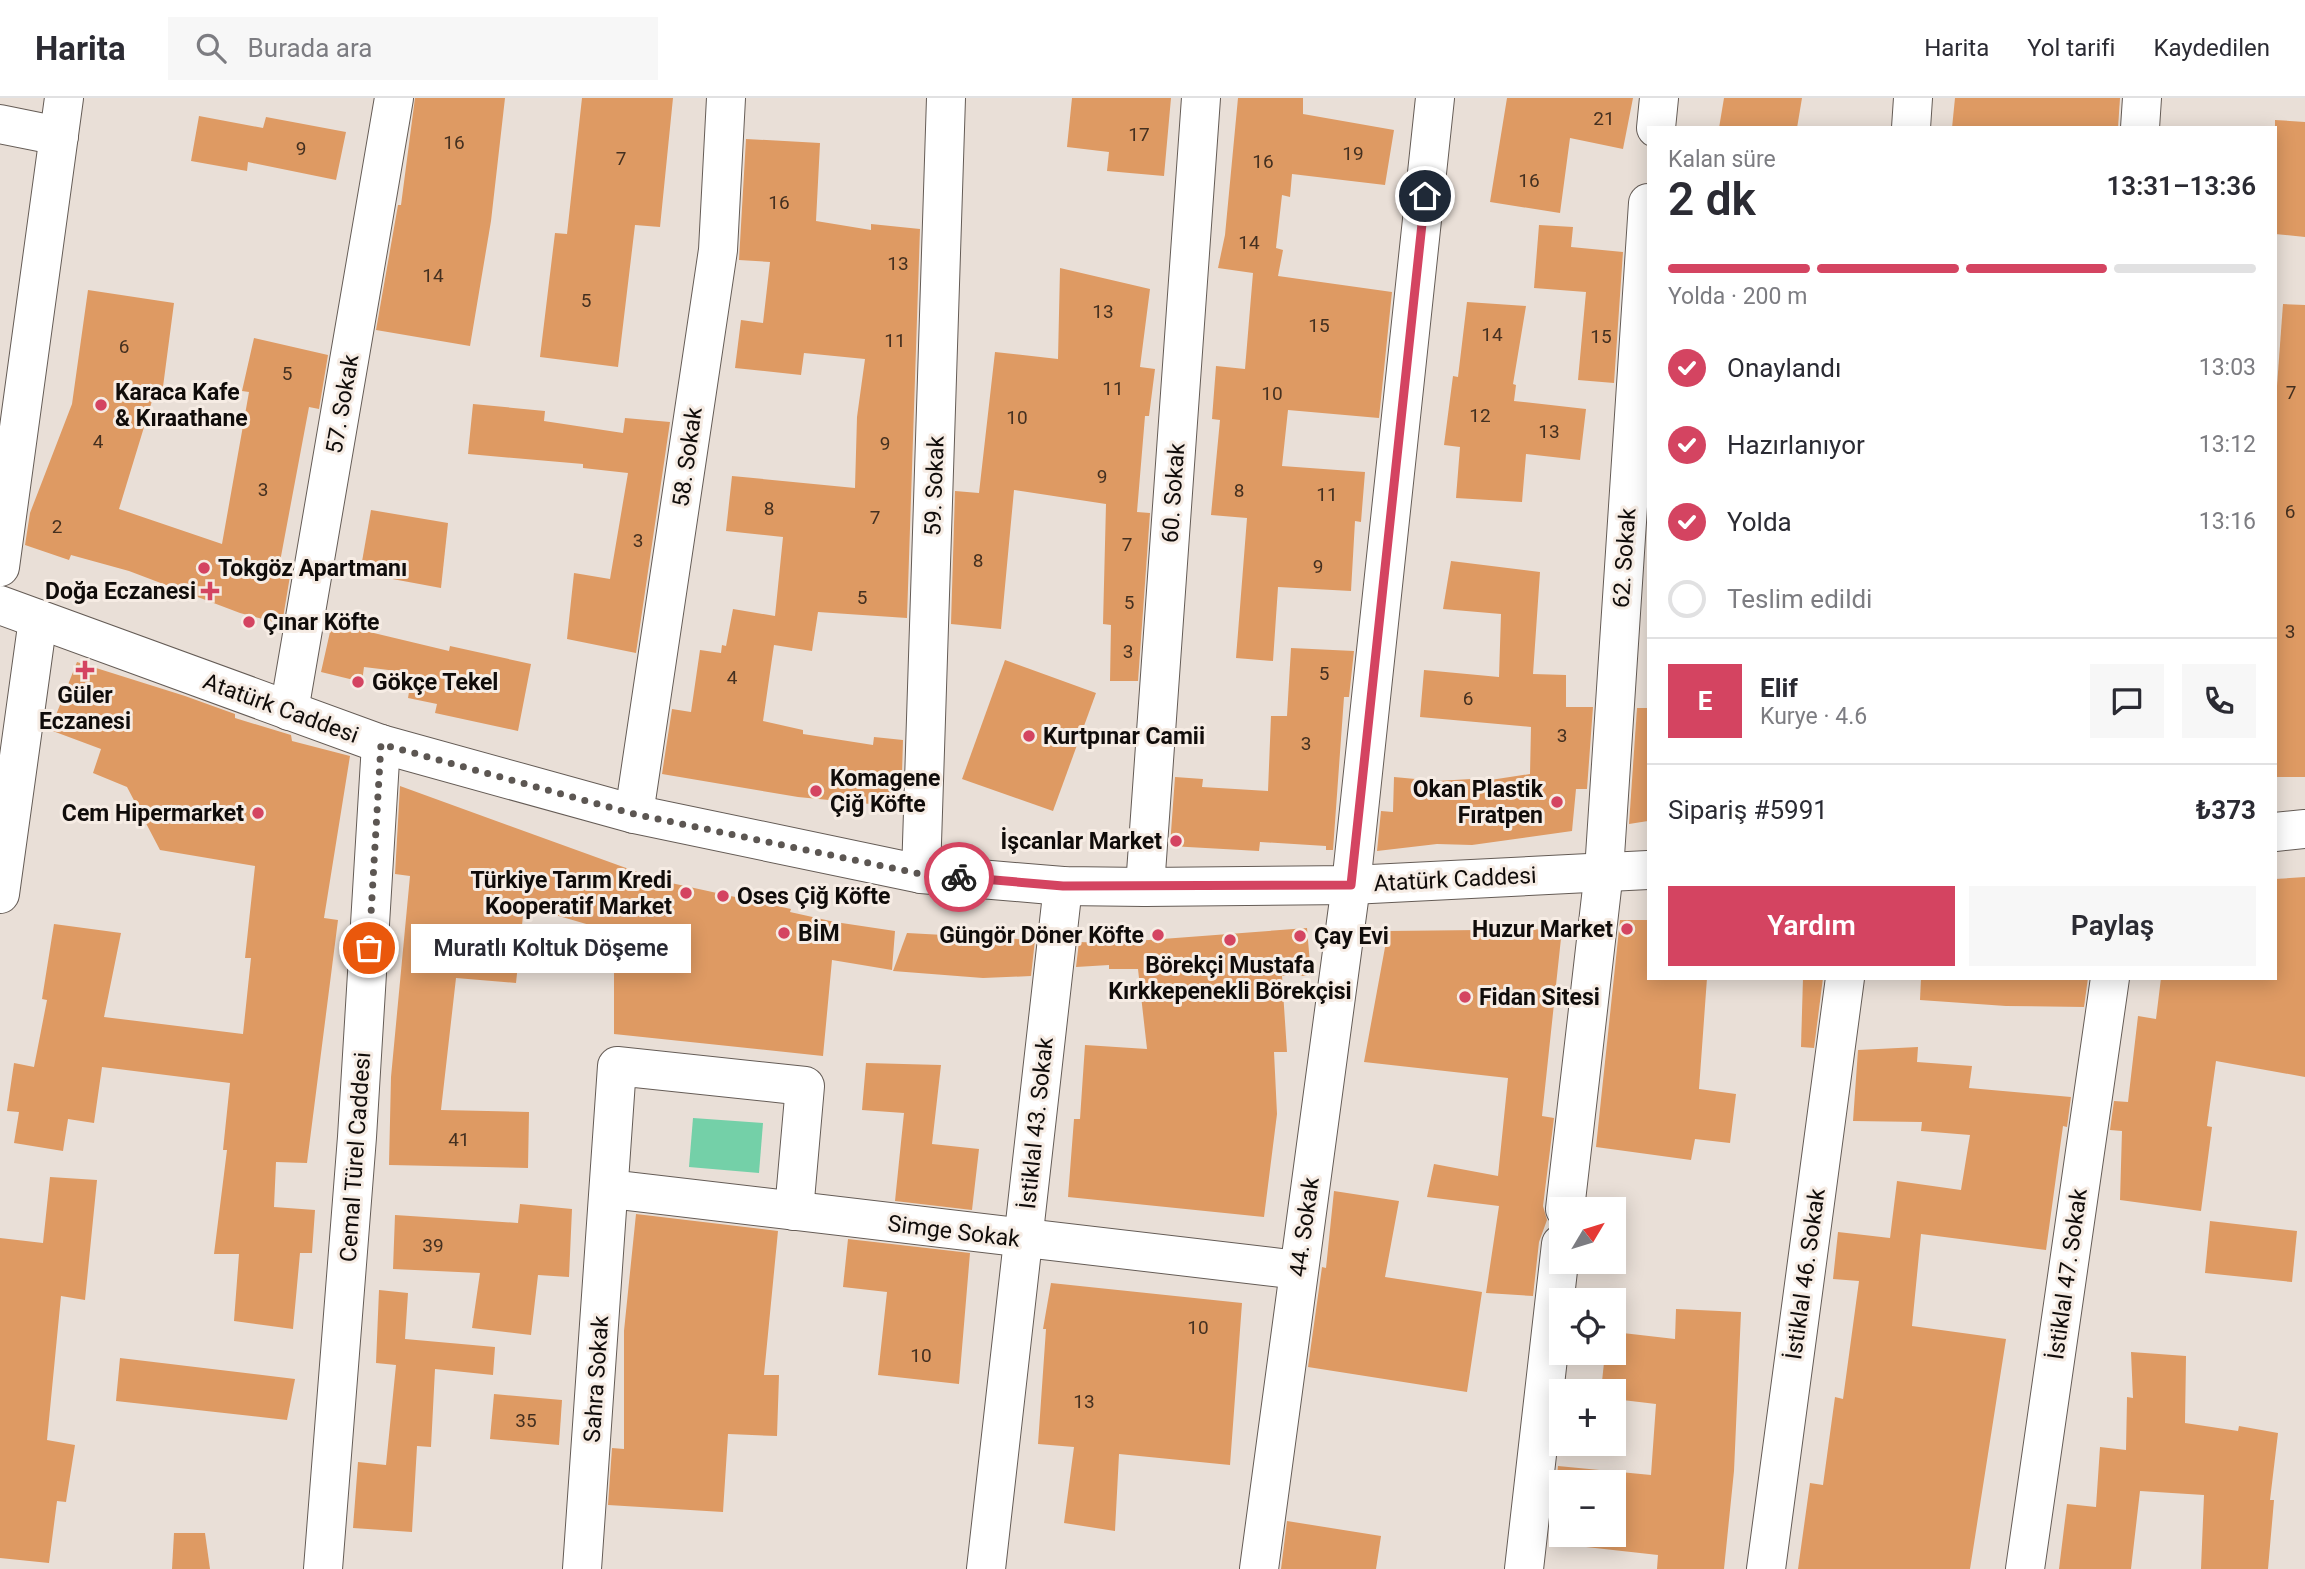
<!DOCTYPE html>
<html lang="tr">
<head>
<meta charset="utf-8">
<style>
  :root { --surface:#fff; --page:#f7f7f7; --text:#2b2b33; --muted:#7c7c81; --line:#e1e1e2; --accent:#d44461 }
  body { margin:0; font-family:Roboto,sans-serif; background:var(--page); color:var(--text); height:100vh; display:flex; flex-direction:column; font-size:26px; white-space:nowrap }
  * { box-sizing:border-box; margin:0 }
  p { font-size:23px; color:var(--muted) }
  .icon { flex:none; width:38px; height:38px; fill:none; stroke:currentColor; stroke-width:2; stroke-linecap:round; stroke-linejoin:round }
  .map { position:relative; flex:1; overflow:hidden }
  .side { position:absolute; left:1647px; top:28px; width:630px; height:854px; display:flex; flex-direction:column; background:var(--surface); border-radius:0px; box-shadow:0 4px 18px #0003 }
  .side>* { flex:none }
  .needle { width:46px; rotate:52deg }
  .buttons { position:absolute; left:1549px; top:1099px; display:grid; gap:14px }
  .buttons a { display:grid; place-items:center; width:77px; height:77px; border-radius:0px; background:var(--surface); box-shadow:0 4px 18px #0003; font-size:35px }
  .pin { position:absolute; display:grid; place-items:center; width:60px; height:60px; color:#fff; margin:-30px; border:4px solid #fff; border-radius:50%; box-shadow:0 2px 7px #0007 }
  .courier { position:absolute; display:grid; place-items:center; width:70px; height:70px; margin:-35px; border:5px solid #d44461; border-radius:50%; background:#fff; color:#222; box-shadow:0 2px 9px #0007 }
  .bubble { position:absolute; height:49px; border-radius:0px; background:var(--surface); box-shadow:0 4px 18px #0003; font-size:23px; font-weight:600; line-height:49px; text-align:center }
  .overview em { font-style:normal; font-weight:600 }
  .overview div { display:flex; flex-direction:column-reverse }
  .overview { display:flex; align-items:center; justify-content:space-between; height:119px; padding:0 21px }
  h1 { font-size:46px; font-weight:600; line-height:52px }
  .bar { display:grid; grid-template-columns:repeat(4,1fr); gap:10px 7px; align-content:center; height:84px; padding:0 21px }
  .bar i { height:9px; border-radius:5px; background:var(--line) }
  .bar .current { background:var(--accent) }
  .bar p { grid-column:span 4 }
  .line { display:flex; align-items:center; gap:18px; padding:0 21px; border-top:2px solid var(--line) }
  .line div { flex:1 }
  .round { display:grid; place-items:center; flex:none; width:74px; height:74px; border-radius:0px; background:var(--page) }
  ol { padding:0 21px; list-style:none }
  li { display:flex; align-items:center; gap:21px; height:77px }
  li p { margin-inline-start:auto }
  li .icon { padding:7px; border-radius:50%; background:var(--accent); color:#fff; stroke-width:4 }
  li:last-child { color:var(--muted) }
  li i { width:38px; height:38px; border:4px solid var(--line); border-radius:50% }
  .primary-button { display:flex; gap:14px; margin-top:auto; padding:14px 21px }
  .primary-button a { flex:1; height:80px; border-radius:0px; background:var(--accent); color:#fff; font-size:28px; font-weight:600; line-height:80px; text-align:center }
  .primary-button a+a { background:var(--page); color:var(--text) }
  header { display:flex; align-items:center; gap:42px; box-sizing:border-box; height:98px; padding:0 35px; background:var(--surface); border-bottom:2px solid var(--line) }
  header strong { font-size:33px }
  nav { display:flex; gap:38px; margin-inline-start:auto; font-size:24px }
  .search { width:490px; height:63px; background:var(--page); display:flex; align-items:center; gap:18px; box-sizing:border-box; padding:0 24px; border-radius:0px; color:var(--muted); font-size:26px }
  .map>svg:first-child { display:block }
  .green { fill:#74d0a8 }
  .building { fill:#de9a63; fill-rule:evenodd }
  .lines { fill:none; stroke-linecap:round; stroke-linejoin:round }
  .minor-casing { stroke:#655c56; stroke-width:40 }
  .major-casing { stroke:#655c56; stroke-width:40 }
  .minor { stroke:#fff; stroke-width:38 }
  .major { stroke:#fff; stroke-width:38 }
  .done { stroke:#5c5652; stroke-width:7; stroke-dasharray:0 12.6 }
  .route { stroke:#d44461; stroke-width:9 }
  .poi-dot { fill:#d44461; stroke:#f6ece4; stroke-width:2.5 }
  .labels { text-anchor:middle; stroke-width:6; stroke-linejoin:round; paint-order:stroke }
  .number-label { font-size:19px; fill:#443020 }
  .poi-label { font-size:23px; font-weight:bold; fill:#100c0a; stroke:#f6ece4; text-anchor:start }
  .street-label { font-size:23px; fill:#100c0a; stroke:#f6ece4 }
</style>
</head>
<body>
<header>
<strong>Harita</strong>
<div class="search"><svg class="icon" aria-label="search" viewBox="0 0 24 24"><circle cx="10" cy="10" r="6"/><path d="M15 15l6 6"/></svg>Burada ara</div>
<nav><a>Harita</a><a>Yol tarifi</a><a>Kaydedilen</a></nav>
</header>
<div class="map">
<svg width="2305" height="1471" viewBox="0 0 2305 1471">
  <rect width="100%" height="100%" fill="#e9dfd7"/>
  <polygon class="green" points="693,1020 763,1025 759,1075 689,1069"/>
  <g class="building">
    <polygon points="415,0 505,0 491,123 470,248 376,232 398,107 401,107"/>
    <polygon points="582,0 673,0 660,129 635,127 618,269 540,259 555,135 567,136"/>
    <polygon points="1072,0 1171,0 1164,78 1107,73 1109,54 1067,49"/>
    <polygon points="1238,0 1303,0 1303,16 1394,32 1385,87 1292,76 1290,99 1282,97 1276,150 1283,152 1278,178 1392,194 1379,320 1288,312 1282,368 1365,374 1361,424 1355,423 1351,493 1278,489 1273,563 1236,560 1247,420 1211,417 1220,322 1212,321 1216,268 1245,271 1253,175 1218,170 1225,137"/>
    <polygon points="1507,0 1633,0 1623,51 1570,40 1560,115 1490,104"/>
    <polygon points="1724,0 1802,0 1797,30 1719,30"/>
    <polygon points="1955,0 2120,0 2118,30 1952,30"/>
    <polygon points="199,18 263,30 266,19 346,34 336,82 248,64 247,73 191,63"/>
    <polygon points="2275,22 2305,24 2305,139 2275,136"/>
    <polygon points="746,41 820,45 816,123 871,132 871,126 920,131 907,520 818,514 812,553 774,547 763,623 803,632 803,636 873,647 874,639 903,642 901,709 798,699 662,676 672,611 691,614 700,552 721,555 722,547 726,548 733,511 775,518 783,439 726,433 732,378 855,390 857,319 865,261 804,255 801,277 735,270 741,222 763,225 770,164 739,162"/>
    <polygon points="1539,127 1573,129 1571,149 1623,154 1614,285 1578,282 1586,194 1534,190"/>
    <polygon points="1060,170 1150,191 1140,269 1155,271 1149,318 1145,318 1137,414 1150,415 1138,583 1110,583 1111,527 1103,526 1106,406 1014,392 1001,531 951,526 955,393 979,395 995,254 1058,261"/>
    <polygon points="88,192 174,205 161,304 152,303 119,411 222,446 249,294 242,293 254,240 328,257 319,311 309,309 279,469 291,472 282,526 240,515 129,473 71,457 69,462 25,447 30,415 72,306"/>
    <polygon points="1467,204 1526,208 1513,286 1516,287 1514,303 1586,311 1580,362 1526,356 1522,404 1456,400 1460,349 1444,347 1453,278 1458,279"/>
    <polygon points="2283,206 2305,207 2305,679 2275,679 2275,315"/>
    <polygon points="473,306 545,313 544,323 623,335 625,320 670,324 636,555 567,541 574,475 610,481 628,375 583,370 583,366 468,356"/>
    <polygon points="371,412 448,425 441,490 360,475"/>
    <polygon points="1451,463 1540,474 1533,576 1566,577 1566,609 1593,609 1587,691 1576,691 1572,733 1472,747 1437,746 1377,753 1381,713 1393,714 1394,679 1437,683 1471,681 1471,685 1530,676 1531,629 1420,619 1424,572 1499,579 1501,516 1443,511"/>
    <polygon points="332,525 449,553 450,548 531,566 518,633 435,615 437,606 408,600 409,594 404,593 405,574 364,569 362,584 321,574"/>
    <polygon points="1291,550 1354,553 1349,599 1344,599 1333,752 1326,752 1326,748 1260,744 1259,753 1170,748 1175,679 1203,681 1202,689 1268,693 1271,618 1287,618"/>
    <polygon points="1005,562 1096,595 1053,713 962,681"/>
    <polygon points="77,564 185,598 235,616 235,620 291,637 292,643 350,658 324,820 338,822 307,1065 276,1064 274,1109 315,1112 312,1155 300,1155 293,1231 234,1223 239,1156 214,1156 227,1052 223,1052 230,985 102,969 94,1025 68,1021 63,1053 14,1045 19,1014 7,1013 14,965 34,969 47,902 42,901 54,826 121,835 104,919 243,936 251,860 245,860 255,768 160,752 127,689 93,675 101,651 50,632"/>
    <polygon points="1637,610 1648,610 1648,723 1629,726"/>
    <polygon points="400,688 662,783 791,811 790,814 835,824 895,833 892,872 832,862 823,958 614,936 614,834 524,808 516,885 456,880 441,1012 529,1014 528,1070 389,1067 391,979 410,778 395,776"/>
    <polygon points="2305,779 2305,979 2216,963 2207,1028 2212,1029 2201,1113 2120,1102 2122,1033 2110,1032 2114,1003 2128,1004 2138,918 2156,921 2161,880 2275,880 2275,781"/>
    <polygon points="1620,822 1648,822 1648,880 1707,880 1699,991 1736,996 1730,1045 1695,1041 1691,1062 1596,1049"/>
    <polygon points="1307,830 1311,878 1282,878 1287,954 1274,954 1277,1016 1264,1119 1068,1099 1074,1021 1080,1021 1085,947 1147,951 1138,871 1109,871 1109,867 1076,869 1079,844 1109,845"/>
    <polygon points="1562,831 1542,1018 1554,1020 1543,1108 1547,1122 1539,1144 1533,1198 1486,1195 1499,1108 1427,1099 1434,1066 1498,1078 1508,980 1364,964 1388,833"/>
    <polygon points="907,835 1035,842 1031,878 983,880 893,873"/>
    <polygon points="1803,880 1823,880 1814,950 1801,949"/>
    <polygon points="1921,880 2088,880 2084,909 2006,908 1920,902"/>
    <polygon points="1918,949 1917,964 1972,968 1969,990 2071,999 2067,1029 2063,1028 2046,1152 1921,1136 1912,1228 2006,1241 1970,1471 1798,1471 1810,1385 1823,1387 1835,1299 1843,1301 1859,1183 1833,1181 1838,1134 1890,1140 1897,1083 1961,1092 1970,1037 1921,1033 1922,1024 1853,1023 1858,952"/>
    <polygon points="866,965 941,967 932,1046 979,1051 972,1112 895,1103 904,1015 862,1012"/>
    <polygon points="50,1079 97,1082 85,1202 61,1198 47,1342 75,1347 66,1404 57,1403 49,1465 0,1460 0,1140 43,1145"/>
    <polygon points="1334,1093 1399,1103 1385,1179 1482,1194 1467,1294 1308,1269 1322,1169 1326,1170"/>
    <polygon points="520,1106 572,1111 569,1179 538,1177 531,1237 472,1230 480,1175 393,1171 395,1117 518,1125"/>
    <polygon points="636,1116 778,1133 764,1277 779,1277 777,1338 728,1336 723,1414 608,1407 612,1350 624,1351 624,1233"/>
    <polygon points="2210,1123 2297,1133 2292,1184 2205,1175"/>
    <polygon points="848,1141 970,1155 959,1286 878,1277 887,1194 843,1189"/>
    <polygon points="1051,1185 1242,1205 1230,1367 1119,1356 1115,1433 1064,1425 1074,1349 1038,1346 1046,1231 1043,1231"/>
    <polygon points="379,1192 408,1195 405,1241 495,1249 493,1277 435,1271 431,1349 417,1348 412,1434 353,1430 358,1364 386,1367 396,1267 376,1265"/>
    <path d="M1676,1211L1741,1214L1734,1373L1724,1471H1657L1658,1457L1550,1445L1558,1368L1651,1377L1656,1306L1614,1301V1293H1601L1605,1255H1614V1234L1675,1241ZM1561,1384H1614V1437H1561Z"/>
    <polygon points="2131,1254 2186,1258 2185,1325 2238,1333 2239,1328 2278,1335 2270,1402 2274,1402 2268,1471 2201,1471 2204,1397 2140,1393 2131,1471 2059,1471 2067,1406 2096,1409 2100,1349 2126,1352 2127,1299 2133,1300"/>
    <polygon points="120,1260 295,1281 287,1322 116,1303"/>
    <polygon points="494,1296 562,1302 559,1347 490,1341"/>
    <polygon points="1287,1423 1381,1438 1376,1471 1281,1471"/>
    <polygon points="174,1435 205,1435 210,1471 172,1471"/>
  </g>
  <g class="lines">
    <g class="minor-casing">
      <g id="minor">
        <polyline points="0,26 59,38"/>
        <polyline points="1656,30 1659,0"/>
        <polyline points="1911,30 1913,0"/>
        <polyline points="2140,30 2142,0"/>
        <polyline points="0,469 64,0"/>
        <polyline points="289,613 394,0"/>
        <polyline points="634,716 718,152 726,0"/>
        <polyline points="921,776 946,0"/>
        <polyline points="1145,789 1201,0"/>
        <polyline points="0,796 38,521"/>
        <polyline points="610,1091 1298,1172"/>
        <polyline points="1565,1111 1604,773 1648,105"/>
        <polyline points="323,1471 357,1039 381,646"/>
        <polyline points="582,1471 617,968 805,988 794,1113"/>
        <polyline points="986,1471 1063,788"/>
        <polyline points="1259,1471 1351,787 1435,0"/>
        <polyline points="1524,1471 1561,1146"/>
        <polyline points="1766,1471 1845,880"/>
        <polyline points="2025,1471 2110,880"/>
      </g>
    </g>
    <g class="major-casing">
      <g id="major">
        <polyline points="0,507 381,646 634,716 921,776 1063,788 1145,789 1351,787 1648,772"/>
        <polyline points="2275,734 2305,731"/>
      </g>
    </g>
    <use href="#minor" class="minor"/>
    <use href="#major" class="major"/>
  </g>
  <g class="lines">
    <polyline class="done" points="369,850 381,646 634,716 921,776 959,779"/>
    <polyline class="route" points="959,779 1063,788 1351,787 1425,98"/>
  </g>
  <g class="poi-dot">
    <circle cx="101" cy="307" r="7"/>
    <circle cx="204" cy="470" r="7"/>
    <path d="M206.5 482.5h7v7h7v7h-7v7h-7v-7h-7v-7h7z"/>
    <circle cx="249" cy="524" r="7"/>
    <path d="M81.5 561.5h7v7h7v7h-7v7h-7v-7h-7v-7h7z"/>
    <circle cx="358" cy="584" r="7"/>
    <circle cx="1029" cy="638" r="7"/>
    <circle cx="816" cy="693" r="7"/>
    <circle cx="1557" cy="704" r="7"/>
    <circle cx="258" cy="715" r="7"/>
    <circle cx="1176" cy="743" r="7"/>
    <circle cx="686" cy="795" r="7"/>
    <circle cx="723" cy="798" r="7"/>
    <circle cx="1627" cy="831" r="7"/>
    <circle cx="784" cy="835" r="7"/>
    <circle cx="1158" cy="837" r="7"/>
    <circle cx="1300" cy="838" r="7"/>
    <circle cx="1230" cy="842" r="7"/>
    <circle cx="1465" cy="899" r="7"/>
  </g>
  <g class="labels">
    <g class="number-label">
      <text x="1604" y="27">21</text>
      <text x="1139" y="43">17</text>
      <text x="454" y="51">16</text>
      <text x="301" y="57">9</text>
      <text x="1353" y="62">19</text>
      <text x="621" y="67">7</text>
      <text x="1263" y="70">16</text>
      <text x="1529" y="89">16</text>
      <text x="779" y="111">16</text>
      <text x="1249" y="151">14</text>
      <text x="898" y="172">13</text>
      <text x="433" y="184">14</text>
      <text x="586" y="209">5</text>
      <text x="1103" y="220">13</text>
      <text x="1319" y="234">15</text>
      <text x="1492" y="243">14</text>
      <text x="1601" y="245">15</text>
      <text x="895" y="249">11</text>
      <text x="124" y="255">6</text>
      <text x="287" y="282">5</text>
      <text x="1113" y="297">11</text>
      <text x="2291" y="301">7</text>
      <text x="1272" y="302">10</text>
      <text x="1480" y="324">12</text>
      <text x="1017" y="326">10</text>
      <text x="1549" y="340">13</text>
      <text x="98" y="350">4</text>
      <text x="885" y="352">9</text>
      <text x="1102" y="385">9</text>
      <text x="263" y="398">3</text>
      <text x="1239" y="399">8</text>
      <text x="1327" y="403">11</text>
      <text x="769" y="417">8</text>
      <text x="2290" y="420">6</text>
      <text x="875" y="426">7</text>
      <text x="57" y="435">2</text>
      <text x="638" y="449">3</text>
      <text x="1127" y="453">7</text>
      <text x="978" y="469">8</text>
      <text x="1318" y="475">9</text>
      <text x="862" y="506">5</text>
      <text x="1129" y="511">5</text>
      <text x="2290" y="540">3</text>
      <text x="1128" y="560">3</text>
      <text x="1324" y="582">5</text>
      <text x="732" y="586">4</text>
      <text x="1468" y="607">6</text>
      <text x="1562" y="644">3</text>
      <text x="1306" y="652">3</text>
      <text x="459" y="1048">41</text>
      <text x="433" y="1154">39</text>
      <text x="1198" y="1236">10</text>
      <text x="921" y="1264">10</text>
      <text x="1084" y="1310">13</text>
      <text x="526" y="1329">35</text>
    </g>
    <g class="poi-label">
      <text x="115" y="302">Karaca Kafe<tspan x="115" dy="26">&amp; Kıraathane</tspan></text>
      <text x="218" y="478">Tokgöz Apartmanı</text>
      <text x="196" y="501" text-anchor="end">Doğa Eczanesi</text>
      <text x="263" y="532">Çınar Köfte</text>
      <text x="372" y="592">Gökçe Tekel</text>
      <text x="85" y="605" text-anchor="middle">Güler<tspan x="85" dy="26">Eczanesi</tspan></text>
      <text x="1043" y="646">Kurtpınar Camii</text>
      <text x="830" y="688">Komagene<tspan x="830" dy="26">Çiğ Köfte</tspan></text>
      <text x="1543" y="699" text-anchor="end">Okan Plastik<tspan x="1543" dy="26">Fıratpen</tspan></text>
      <text x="244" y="723" text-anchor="end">Cem Hipermarket</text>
      <text x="1162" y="751" text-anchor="end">İşcanlar Market</text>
      <text x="672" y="790" text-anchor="end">Türkiye Tarım Kredi<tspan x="672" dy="26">Kooperatif Market</tspan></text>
      <text x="737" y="806">Oses Çiğ Köfte</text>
      <text x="1613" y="839" text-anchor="end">Huzur Market</text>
      <text x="798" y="843">BİM</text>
      <text x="1144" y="845" text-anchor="end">Güngör Döner Köfte</text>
      <text x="1314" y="846">Çay Evi</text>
      <text x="1230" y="875" text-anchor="middle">Börekçi Mustafa<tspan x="1230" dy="26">Kırkkepenekli Börekçisi</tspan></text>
      <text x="1479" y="907">Fidan Sitesi</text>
    </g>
    <g class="street-label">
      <text transform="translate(342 306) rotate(-80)" y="8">57. Sokak</text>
      <text transform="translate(687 359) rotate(-82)" y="8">58. Sokak</text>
      <text transform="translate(934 388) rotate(-88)" y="8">59. Sokak</text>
      <text transform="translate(1173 395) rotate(-86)" y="8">60. Sokak</text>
      <text transform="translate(1624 460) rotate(-86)" y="8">62. Sokak</text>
      <text transform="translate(281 610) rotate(20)" y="8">Atatürk Caddesi</text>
      <text transform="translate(1455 781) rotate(-3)" y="8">Atatürk Caddesi</text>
      <text transform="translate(1036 1025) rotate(-84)" y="8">İstiklal 43. Sokak</text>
      <text transform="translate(355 1059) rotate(-86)" y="8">Cemal Türel Caddesi</text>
      <text transform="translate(1304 1129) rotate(-82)" y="8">44. Sokak</text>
      <text transform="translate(954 1133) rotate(7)" y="8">Simge Sokak</text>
      <text transform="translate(1805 1176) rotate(-82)" y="8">İstiklal 46. Sokak</text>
      <text transform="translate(2067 1176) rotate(-82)" y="8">İstiklal 47. Sokak</text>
      <text transform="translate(596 1281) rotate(-86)" y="8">Sahra Sokak</text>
    </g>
  </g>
</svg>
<div class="buttons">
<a><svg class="needle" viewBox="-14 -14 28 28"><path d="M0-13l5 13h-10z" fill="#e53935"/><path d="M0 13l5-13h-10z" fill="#7c7c81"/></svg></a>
<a><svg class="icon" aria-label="locate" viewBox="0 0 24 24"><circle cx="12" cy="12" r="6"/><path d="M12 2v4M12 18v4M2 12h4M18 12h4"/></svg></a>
<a>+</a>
<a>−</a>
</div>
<div class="pin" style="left:369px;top:850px;background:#ea580c"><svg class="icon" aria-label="bag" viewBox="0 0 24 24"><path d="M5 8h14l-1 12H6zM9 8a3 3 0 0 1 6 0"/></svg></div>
<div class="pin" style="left:1425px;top:98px;background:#1f2937"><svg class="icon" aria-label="home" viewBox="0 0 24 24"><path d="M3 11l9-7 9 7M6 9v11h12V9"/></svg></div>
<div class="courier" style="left:959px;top:779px"><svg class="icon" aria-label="bike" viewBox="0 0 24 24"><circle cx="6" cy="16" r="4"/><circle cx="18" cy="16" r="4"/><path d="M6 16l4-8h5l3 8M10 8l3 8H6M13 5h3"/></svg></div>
<div class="bubble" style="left:411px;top:826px;width:280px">Muratlı Koltuk Döşeme</div>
<section class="side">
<div class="overview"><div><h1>2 dk</h1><p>Kalan süre</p></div><em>13:31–13:36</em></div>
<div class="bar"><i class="current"></i><i class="current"></i><i class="current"></i><i></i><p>Yolda · 200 m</p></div>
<ol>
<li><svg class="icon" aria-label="check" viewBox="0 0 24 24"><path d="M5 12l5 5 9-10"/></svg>Onaylandı<p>13:03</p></li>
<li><svg class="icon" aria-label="check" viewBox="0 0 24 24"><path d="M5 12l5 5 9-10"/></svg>Hazırlanıyor<p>13:12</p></li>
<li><svg class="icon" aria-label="check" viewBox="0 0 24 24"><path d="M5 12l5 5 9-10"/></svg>Yolda<p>13:16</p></li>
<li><i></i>Teslim edildi</li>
</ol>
<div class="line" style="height:126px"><b class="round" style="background:var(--accent);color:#fff">E</b><div><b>Elif</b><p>Kurye · 4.6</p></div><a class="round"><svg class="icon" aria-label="chat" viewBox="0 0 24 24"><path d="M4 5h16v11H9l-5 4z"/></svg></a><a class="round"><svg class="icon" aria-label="phone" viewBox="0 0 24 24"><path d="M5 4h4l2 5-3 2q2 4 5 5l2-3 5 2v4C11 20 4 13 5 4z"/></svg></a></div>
<div class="line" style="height:91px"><div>Sipariş #5991</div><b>₺373</b></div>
<div class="primary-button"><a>Yardım</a><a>Paylaş</a></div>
</section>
</div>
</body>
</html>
